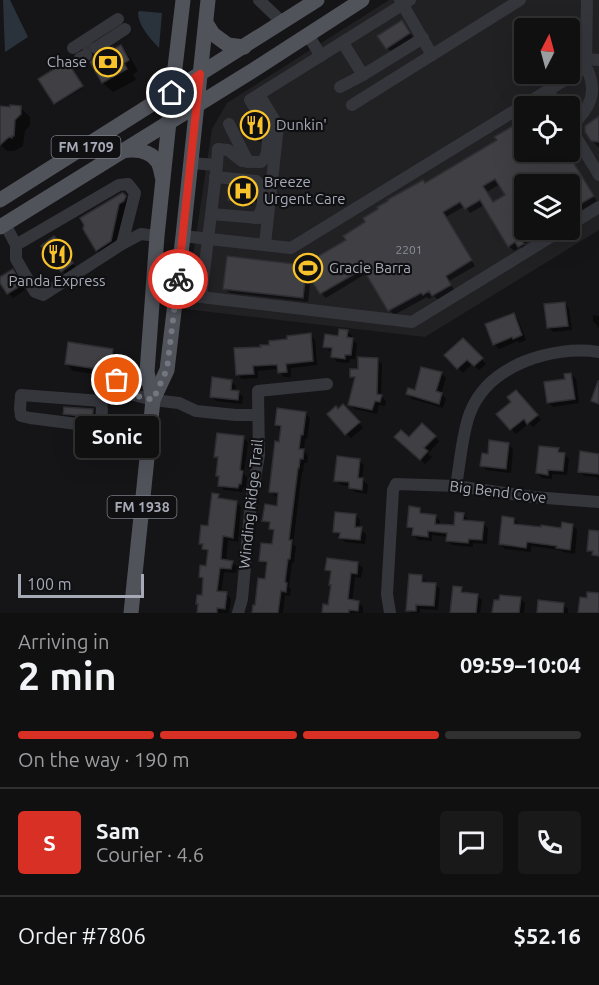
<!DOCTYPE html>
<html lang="en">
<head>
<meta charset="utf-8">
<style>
  :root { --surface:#101011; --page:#19191a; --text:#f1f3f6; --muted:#9c9d9f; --line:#303031; --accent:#d93025 }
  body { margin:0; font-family:Ubuntu,sans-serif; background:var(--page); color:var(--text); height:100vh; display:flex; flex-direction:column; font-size:22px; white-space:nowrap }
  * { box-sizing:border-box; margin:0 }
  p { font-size:20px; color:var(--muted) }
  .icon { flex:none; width:33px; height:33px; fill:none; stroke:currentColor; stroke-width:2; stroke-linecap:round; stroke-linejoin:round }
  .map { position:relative; height:613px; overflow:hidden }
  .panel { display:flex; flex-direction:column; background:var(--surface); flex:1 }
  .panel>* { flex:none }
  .needle { width:39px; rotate:6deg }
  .tools { position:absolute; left:514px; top:18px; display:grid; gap:12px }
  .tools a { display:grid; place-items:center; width:66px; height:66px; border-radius:6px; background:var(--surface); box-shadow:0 6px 24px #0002,0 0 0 2px var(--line); font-size:30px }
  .scale { position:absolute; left:18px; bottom:15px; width:126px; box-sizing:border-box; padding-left:6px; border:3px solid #a6aab7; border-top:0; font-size:16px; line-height:21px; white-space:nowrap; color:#a6aab7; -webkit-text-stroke:4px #101012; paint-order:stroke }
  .pin { position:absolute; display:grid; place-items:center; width:51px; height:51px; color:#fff; margin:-26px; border:3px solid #fff; border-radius:50%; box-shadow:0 2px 6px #0007 }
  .courier { position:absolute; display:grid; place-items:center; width:60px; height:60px; margin:-30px; border:4px solid #d93025; border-radius:50%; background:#fff; color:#222; box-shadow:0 2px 8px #0007 }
  .bubble { position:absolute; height:42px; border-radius:6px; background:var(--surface); box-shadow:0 6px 24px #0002,0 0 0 2px var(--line); font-size:20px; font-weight:700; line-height:42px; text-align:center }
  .head em { font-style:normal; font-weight:700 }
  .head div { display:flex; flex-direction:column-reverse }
  .head { display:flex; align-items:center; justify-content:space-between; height:102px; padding:0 18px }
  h1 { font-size:39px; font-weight:700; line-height:45px }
  .bar { display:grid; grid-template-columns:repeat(4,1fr); gap:9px 6px; align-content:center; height:72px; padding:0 18px }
  .bar i { height:8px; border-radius:4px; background:var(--line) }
  .bar .active { background:var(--accent) }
  .bar p { grid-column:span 4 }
  .line { display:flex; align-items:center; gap:15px; padding:0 18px; border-top:2px solid var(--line) }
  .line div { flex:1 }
  .round { display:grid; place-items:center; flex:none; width:63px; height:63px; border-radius:6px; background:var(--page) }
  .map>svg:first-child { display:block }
  .built { fill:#212124; fill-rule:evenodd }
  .water { fill:#2a323b }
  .shadow { fill:#0007; fill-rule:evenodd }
  .building { fill:#3f3f44; stroke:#2f2e33; stroke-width:1.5; fill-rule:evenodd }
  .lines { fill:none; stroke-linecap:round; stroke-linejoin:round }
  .minor-tunnel { stroke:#323337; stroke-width:12; stroke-dasharray:12 6; stroke-linecap:butt }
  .minor { stroke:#35363c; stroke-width:12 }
  .major { stroke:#51535b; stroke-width:15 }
  .done { stroke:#73767f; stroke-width:6; stroke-dasharray:0 10.8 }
  .route { stroke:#d93025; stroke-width:8 }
  .labels { text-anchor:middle; stroke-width:4.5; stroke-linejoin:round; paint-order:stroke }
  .number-label { font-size:12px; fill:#8c8f9a }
  .shield { fill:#101012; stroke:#797c86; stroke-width:1.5 }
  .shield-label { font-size:14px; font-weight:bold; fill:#a6aab7 }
  .poi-label { font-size:15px; fill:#a6aab7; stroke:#101012; text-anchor:start }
  .street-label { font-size:15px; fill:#a6aab7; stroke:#101012 }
</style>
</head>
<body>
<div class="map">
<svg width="599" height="613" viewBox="0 0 599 613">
  <rect width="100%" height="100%" fill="#151517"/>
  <path class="built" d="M389,0H599V230L425,337L185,309L212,129L227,103ZM525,28H570V74H525ZM525,106H570V152H525ZM525,184H570V230H525Z"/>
  <g class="water">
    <polygon points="3,0 10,0 28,37 5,52"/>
    <path d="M140,11L162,13L159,48C150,38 138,26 138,12Z"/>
  </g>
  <g class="shadow">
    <polygon points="402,22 406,26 413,38 392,52 387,48"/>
    <polygon points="120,47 130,57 138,71 133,74 136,80 113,92 103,83 92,62"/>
    <polygon points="67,63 83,88 56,104 41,79"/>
    <polygon points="20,107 30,117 30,125 25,131 23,146 14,151 7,151 0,144 0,129"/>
    <polygon points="599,114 599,148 592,140"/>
    <polygon points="254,122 265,138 260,142 255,138"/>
    <path d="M521,123L525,126V152H568L597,201L570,217V184H525V230H549L524,244L527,249L524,251L520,247L514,251L509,246L484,205L470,213L465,206L446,217L475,266L449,281L454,290L438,300L434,296L429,299L427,297L394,315L390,310L367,273L326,298L321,293L311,276L308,302L230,293L225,289L304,267L348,241L426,184L499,141ZM500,184L507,195L494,203L487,192Z"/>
    <polygon points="252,190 259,198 259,202 253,202 252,206 235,204 230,199"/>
    <polygon points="123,194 130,201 117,248 103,257 97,250"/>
    <polygon points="58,243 77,269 67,276 43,246"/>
    <polygon points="12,271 17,276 25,290 13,298 0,281 0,279"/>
    <polygon points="565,304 569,308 572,330 553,332 548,327"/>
    <polygon points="514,315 518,319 526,340 519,343 518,341 499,349 494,344"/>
    <polygon points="593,315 599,316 599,328 593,321"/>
    <polygon points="348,332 352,336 352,339 357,344 355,359 350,359 349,363 337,362 333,357 333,351 330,351 325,346"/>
    <polygon points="310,335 315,340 317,365 291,368 291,377 284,377 279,372 279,369 277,369 258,371 258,378 242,379 237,374 262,348"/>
    <polygon points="463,340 486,364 479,370 472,364 463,373 446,355"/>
    <polygon points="112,350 119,357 116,377 73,371 67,364"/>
    <polygon points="377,359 382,364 381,396 386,401 385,406 379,405 377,414 355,409 350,404 356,381 352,376"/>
    <polygon points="441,373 446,378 441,394 446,399 443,408 412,399 408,394 416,392"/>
    <polygon points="571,374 576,379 579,403 553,407 548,402"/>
    <polygon points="231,381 236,386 235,392 238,392 243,397 242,404 216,401 211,396"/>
    <polygon points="521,397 541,420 533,427 529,423 516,434 498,414"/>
    <polygon points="348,410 363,428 351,438 346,434 338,411"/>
    <polygon points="93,411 96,414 95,418 94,420 68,416 65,413"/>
    <polygon points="305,413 310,418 307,439 305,439 304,451 308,456 307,463 304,463 303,472 302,472 293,544 296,547 294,563 292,563 289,587 291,589 290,596 285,595 283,613 254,613 267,580 268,566 266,565 261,560 273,546 275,533 270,529 271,525 264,520 278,508 279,497 275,496 271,492 282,430 276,425"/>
    <polygon points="422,425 439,441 428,454 432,457 425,464 396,436 409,439"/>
    <polygon points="243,438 248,442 244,474 247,477 246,488 243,488 242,492 224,490 220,485 220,479 217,476 219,460 215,456"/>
    <polygon points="508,444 513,449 511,473 486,470 482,466 489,455"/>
    <polygon points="558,449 569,459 567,475 552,474 552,479 542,478 537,473"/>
    <polygon points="599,455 599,481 597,477 584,476 579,471"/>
    <polygon points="359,460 364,465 362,479 368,485 367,494 355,492 350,488 350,486 341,485 336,480"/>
    <polygon points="218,495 223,501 236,502 241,507 238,542 228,540 226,561 232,562 237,567 236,573 224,572 221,593 226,594 231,599 229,613 199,613 200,606 197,604 203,597 205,581 200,577 207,567 209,554 201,544 210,527"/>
    <polygon points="419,509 424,514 435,516 440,521 440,525 455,527 463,514 468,519 468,522 483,523 488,528 487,544 473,543 473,547 452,545 447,541 448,537 432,535 432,541 418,540 408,526"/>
    <polygon points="356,515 360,520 359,529 366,534 365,544 345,542 335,532"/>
    <polygon points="514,519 519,524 518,526 563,529 573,525 577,530 575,554 563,552 560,550 531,546 531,552 505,549 500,544"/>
    <polygon points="358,563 363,568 361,578 355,577 352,602 358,602 363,607 363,613 324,613 330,607 332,574 327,569"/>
    <polygon points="422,577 427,582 426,584 435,584 440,589 438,610 420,609 420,613 411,613 408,610"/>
    <polygon points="461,588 466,593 477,596 482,600 480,613 452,613"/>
    <polygon points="520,598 525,603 524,613 494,613"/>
    <polygon points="563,604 568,609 568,613 539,613"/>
  </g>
  <g class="building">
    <polygon points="402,20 410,33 386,49 377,36"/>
    <polygon points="121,45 129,60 124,63 127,69 102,83 90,62 94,56 100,55 113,47 114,49"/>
    <polygon points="67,61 83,86 54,104 38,79"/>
    <polygon points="10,105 21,106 21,114 15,120 14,136 12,136 12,138 9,137 0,145 0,106 10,107"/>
    <polygon points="250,115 261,132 260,135 254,139 242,120"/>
    <polygon points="599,116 599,142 591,141 585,132 585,126"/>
    <path d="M521,121L525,127V152H567L594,196L570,210V184H525V230H536L521,239L524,244L518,247L515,242L508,247L480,200L465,209L460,202L443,212L472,260L446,276L451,285L432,296L429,291L423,295L421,293L388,311L363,269L320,294L306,272L303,298L223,289L227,256L303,265L346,240L343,236L365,222L363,218L378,209L377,207L388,201L387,200L423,180L425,183L497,140L494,137ZM495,179L505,195L493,202L483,186Z"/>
    <polygon points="230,187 252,189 255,191 255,198 249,198 248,202 228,200"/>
    <polygon points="122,193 123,193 126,196 124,201 119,204 111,241 96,251 83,229 84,225 80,218"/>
    <polygon points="54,236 73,263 61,272 41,246"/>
    <polygon points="13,269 22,285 7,294 0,283 0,277"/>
    <polygon points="565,302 568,326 547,328 544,304"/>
    <polygon points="514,313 522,335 513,339 512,337 493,345 485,324"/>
    <polygon points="339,329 348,330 347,337 353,338 351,355 345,355 345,359 331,357 332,348 323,347 325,334 338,336"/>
    <polygon points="311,333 313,361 286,364 287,372 278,373 277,365 271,365 253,366 254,374 236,375 234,348 261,347 260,345 269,345 269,341 287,339 287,336"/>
    <polygon points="463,338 483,358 474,366 467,360 457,369 444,355"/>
    <polygon points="68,342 113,349 110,371 65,364"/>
    <polygon points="358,357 378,358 377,394 382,395 380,402 375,401 372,410 348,405 355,377 350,377 350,369 358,369"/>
    <polygon points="421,367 442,372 436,391 442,393 439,404 406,394 408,388 415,390"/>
    <polygon points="571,373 575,399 547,403 544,382 565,379 564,374"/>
    <polygon points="212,377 232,380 231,390 239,391 238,400 210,397"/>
    <polygon points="598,381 599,381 599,404 591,401"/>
    <polygon points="516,390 538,415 527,424 524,419 510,430 496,414 511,402 507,397"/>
    <polygon points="343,404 360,422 345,435 327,414 336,406 338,409"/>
    <polygon points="64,407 93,409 93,415 90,417 63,414"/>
    <polygon points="277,408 306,412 303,435 301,435 299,449 304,449 303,459 300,459 299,468 298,468 289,540 292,540 290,559 288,559 285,582 287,583 286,592 281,591 278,613 252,613 253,605 255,605 258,578 265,579 267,562 259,561 261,543 272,544 274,530 269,529 270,522 262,521 265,504 277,506 278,493 269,492 275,441 279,442 281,426 275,425"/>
    <polygon points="422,423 436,436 424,448 428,451 420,460 394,437 401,430 409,437"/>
    <polygon points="217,433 244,436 240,470 243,471 241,484 239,484 238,488 218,486 219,476 216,476 218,457 214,457"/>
    <polygon points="489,440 509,443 506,469 480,466 482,453 488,454"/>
    <polygon points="539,446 559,448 558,452 565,453 563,471 548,470 548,475 536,473"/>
    <polygon points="580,451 599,454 599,474 578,472"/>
    <polygon points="337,456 360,459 358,478 363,478 362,490 349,488 349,482 334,481"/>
    <polygon points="212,493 219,494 218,498 237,501 233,538 223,536 221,559 233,561 231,569 220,568 217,591 227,592 225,609 217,608 217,613 197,613 198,604 196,604 197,595 202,595 203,578 199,577 200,565 206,566 208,550 202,549 203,544 199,544 201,525 208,526"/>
    <polygon points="409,506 420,508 420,513 436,515 435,524 454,525 455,512 464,513 463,520 484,522 482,540 469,539 468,543 446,541 447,533 428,531 428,537 412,535 413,528 407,527"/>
    <polygon points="335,512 356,514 355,527 362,527 360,540 339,538 340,533 333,532"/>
    <polygon points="502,516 514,518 514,524 541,527 541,525 561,528 562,522 573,524 570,550 556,548 557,546 527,542 526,548 499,544"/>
    <polygon points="589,530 599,531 599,556 592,555 593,551 587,551"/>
    <polygon points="327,558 358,562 357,574 351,573 348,599 359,601 358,611 349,610 349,613 322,613 323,604 328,605 331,585 329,585 331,571 325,570"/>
    <polygon points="409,574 422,575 422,582 436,583 434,606 416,605 416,611 406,611"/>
    <polygon points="453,586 462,587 461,592 478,594 476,613 450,613"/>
    <polygon points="587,592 599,593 599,613 578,613 580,597 587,598"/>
    <polygon points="500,595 521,597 519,613 492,613 494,600 499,600"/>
    <polygon points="538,600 564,603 563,613 537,613"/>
  </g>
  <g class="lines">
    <polyline class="minor-tunnel" points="83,50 93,43"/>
    <g class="minor">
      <polyline points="259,0 282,22"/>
      <polyline points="400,0 432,55"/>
      <polyline points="308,35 321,56"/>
      <polyline points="343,43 363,75 423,38"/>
      <polyline points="73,48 118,19"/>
      <polyline points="96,48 125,29"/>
      <polyline points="80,58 86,55"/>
      <polyline points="586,59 599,60"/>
      <polyline points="340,87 363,75"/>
      <polyline points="548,90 557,106"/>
      <polyline points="259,95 278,126 265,244"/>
      <polyline points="352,105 520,0"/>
      <polyline points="229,124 248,162"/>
      <path d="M570,127C590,109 599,92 586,67"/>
      <polyline points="570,127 599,175"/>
      <polyline points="190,163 217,165 218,149 228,150 242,161 254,162 261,162 265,158 267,152 269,130 250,100 410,0"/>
      <polyline points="217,165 201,297 412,322 562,230"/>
      <path d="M215,177L256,181L263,188C263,199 265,211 255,218"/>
      <polyline points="211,214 260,218"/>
      <polyline points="5,224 16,245 16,259 35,292 43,295 122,244 141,234 157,236"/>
      <polyline points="570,225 599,207"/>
      <polyline points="183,236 291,248 586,67 587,0"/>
      <polyline points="16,245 119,185 128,184 135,193 122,244"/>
      <polyline points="176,294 201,297"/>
      <polyline points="117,380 117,389 126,393 153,400 179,403 196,411 236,415 258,415"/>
      <polyline points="101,401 102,410 101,419 93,426 30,418 21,416 20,409 21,395 101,401 117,389"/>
      <path d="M456,486C460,464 462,433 470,413C488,365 552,345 599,352"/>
      <polyline points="238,613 242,599 251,502 259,455 258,391 327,384"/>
      <polyline points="390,613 387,594 393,490 396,484 456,486 533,497 599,502"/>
    </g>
    <g class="major">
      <polyline points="206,23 213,34 228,45 244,47"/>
      <path d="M122,151C134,149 150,150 158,162C160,166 161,171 162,176"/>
      <polyline points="0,200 317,0"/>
      <polyline points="0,227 252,71 362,0"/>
      <polyline points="153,400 147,372 157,236 172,93 183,0"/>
      <polyline points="131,613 153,400 167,370 183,236 208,0"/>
    </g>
  </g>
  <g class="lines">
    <polyline class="done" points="117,380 117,389 126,393 153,400 167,369 178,279"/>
    <polyline class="route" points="172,93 200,74 178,279"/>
  </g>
  <defs>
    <g id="bank-ring" transform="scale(1.5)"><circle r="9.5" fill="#101012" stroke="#f8c22b" stroke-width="1.5"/><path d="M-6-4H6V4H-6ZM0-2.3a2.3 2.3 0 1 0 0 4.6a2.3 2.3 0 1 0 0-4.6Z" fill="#f8c22b"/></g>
    <g id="restaurant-ring" transform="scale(1.5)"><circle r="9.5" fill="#101012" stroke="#f8c22b" stroke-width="1.5"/><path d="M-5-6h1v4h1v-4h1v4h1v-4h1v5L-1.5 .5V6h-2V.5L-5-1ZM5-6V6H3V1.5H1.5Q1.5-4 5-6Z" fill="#f8c22b"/></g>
    <g id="hospital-ring" transform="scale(1.5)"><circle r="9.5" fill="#101012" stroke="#f8c22b" stroke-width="1.5"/><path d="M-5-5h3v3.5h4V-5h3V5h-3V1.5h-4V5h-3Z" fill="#f8c22b"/></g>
    <g id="stadium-ring" transform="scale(1.5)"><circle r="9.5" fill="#101012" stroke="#f8c22b" stroke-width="1.5"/><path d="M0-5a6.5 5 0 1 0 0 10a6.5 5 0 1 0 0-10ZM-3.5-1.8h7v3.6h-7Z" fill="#f8c22b"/></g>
  </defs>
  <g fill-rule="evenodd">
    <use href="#bank-ring" x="108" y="62"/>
    <use href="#restaurant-ring" x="255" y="125"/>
    <use href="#hospital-ring" x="243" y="191"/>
    <use href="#restaurant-ring" x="57" y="254"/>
    <use href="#stadium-ring" x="308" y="268"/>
  </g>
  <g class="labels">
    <g class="number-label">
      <text x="409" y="254">2201</text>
    </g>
    <g class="shield">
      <rect x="51.5" y="136" width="69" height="22" rx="4.5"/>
      <rect x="107.5" y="496" width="69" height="22" rx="4.5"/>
    </g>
    <g class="shield-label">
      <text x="86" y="152">FM 1709</text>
      <text x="142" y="512">FM 1938</text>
    </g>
    <g class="poi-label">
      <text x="87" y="67" text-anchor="end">Chase</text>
      <text x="276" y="130">Dunkin'</text>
      <text x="264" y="187">Breeze<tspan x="264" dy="17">Urgent Care</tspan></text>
      <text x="329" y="273">Gracie Barra</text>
      <text x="57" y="286" text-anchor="middle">Panda Express</text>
    </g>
    <g class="street-label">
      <text transform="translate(498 492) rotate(7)" y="5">Big Bend Cove</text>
      <text transform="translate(251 504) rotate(-84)" y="5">Winding Ridge Trail</text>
    </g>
  </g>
</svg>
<div class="tools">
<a><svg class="needle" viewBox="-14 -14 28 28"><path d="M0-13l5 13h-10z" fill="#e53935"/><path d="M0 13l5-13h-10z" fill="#9c9d9f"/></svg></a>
<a><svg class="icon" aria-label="locate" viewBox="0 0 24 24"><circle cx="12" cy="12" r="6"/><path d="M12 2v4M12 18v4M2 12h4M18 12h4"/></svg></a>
<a><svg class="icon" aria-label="layers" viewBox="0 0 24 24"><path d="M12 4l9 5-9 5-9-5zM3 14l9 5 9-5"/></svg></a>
</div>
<div class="scale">100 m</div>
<div class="pin" style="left:117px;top:380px;background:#ea580c"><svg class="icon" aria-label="bag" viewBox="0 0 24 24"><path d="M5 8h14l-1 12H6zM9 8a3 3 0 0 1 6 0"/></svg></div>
<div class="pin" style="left:172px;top:93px;background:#1f2937"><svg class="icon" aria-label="home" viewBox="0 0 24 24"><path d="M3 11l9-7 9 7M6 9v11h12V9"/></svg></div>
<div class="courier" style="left:178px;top:279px"><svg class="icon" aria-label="bike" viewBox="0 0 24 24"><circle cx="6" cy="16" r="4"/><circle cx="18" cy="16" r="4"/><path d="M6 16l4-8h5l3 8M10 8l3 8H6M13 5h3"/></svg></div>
<div class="bubble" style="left:75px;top:416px;width:84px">Sonic</div>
</div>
<section class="panel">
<div class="head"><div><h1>2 min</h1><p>Arriving in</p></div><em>09:59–10:04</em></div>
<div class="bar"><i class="active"></i><i class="active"></i><i class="active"></i><i></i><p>On the way · 190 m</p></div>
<div class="line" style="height:108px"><b class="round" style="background:var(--accent);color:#fff">S</b><div><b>Sam</b><p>Courier · 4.6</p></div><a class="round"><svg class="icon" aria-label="chat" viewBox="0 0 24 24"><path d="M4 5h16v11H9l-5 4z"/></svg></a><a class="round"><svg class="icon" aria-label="phone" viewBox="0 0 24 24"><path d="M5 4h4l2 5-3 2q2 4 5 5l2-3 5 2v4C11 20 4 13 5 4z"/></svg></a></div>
<div class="line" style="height:78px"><div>Order #7806</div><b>$52.16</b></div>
</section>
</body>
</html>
